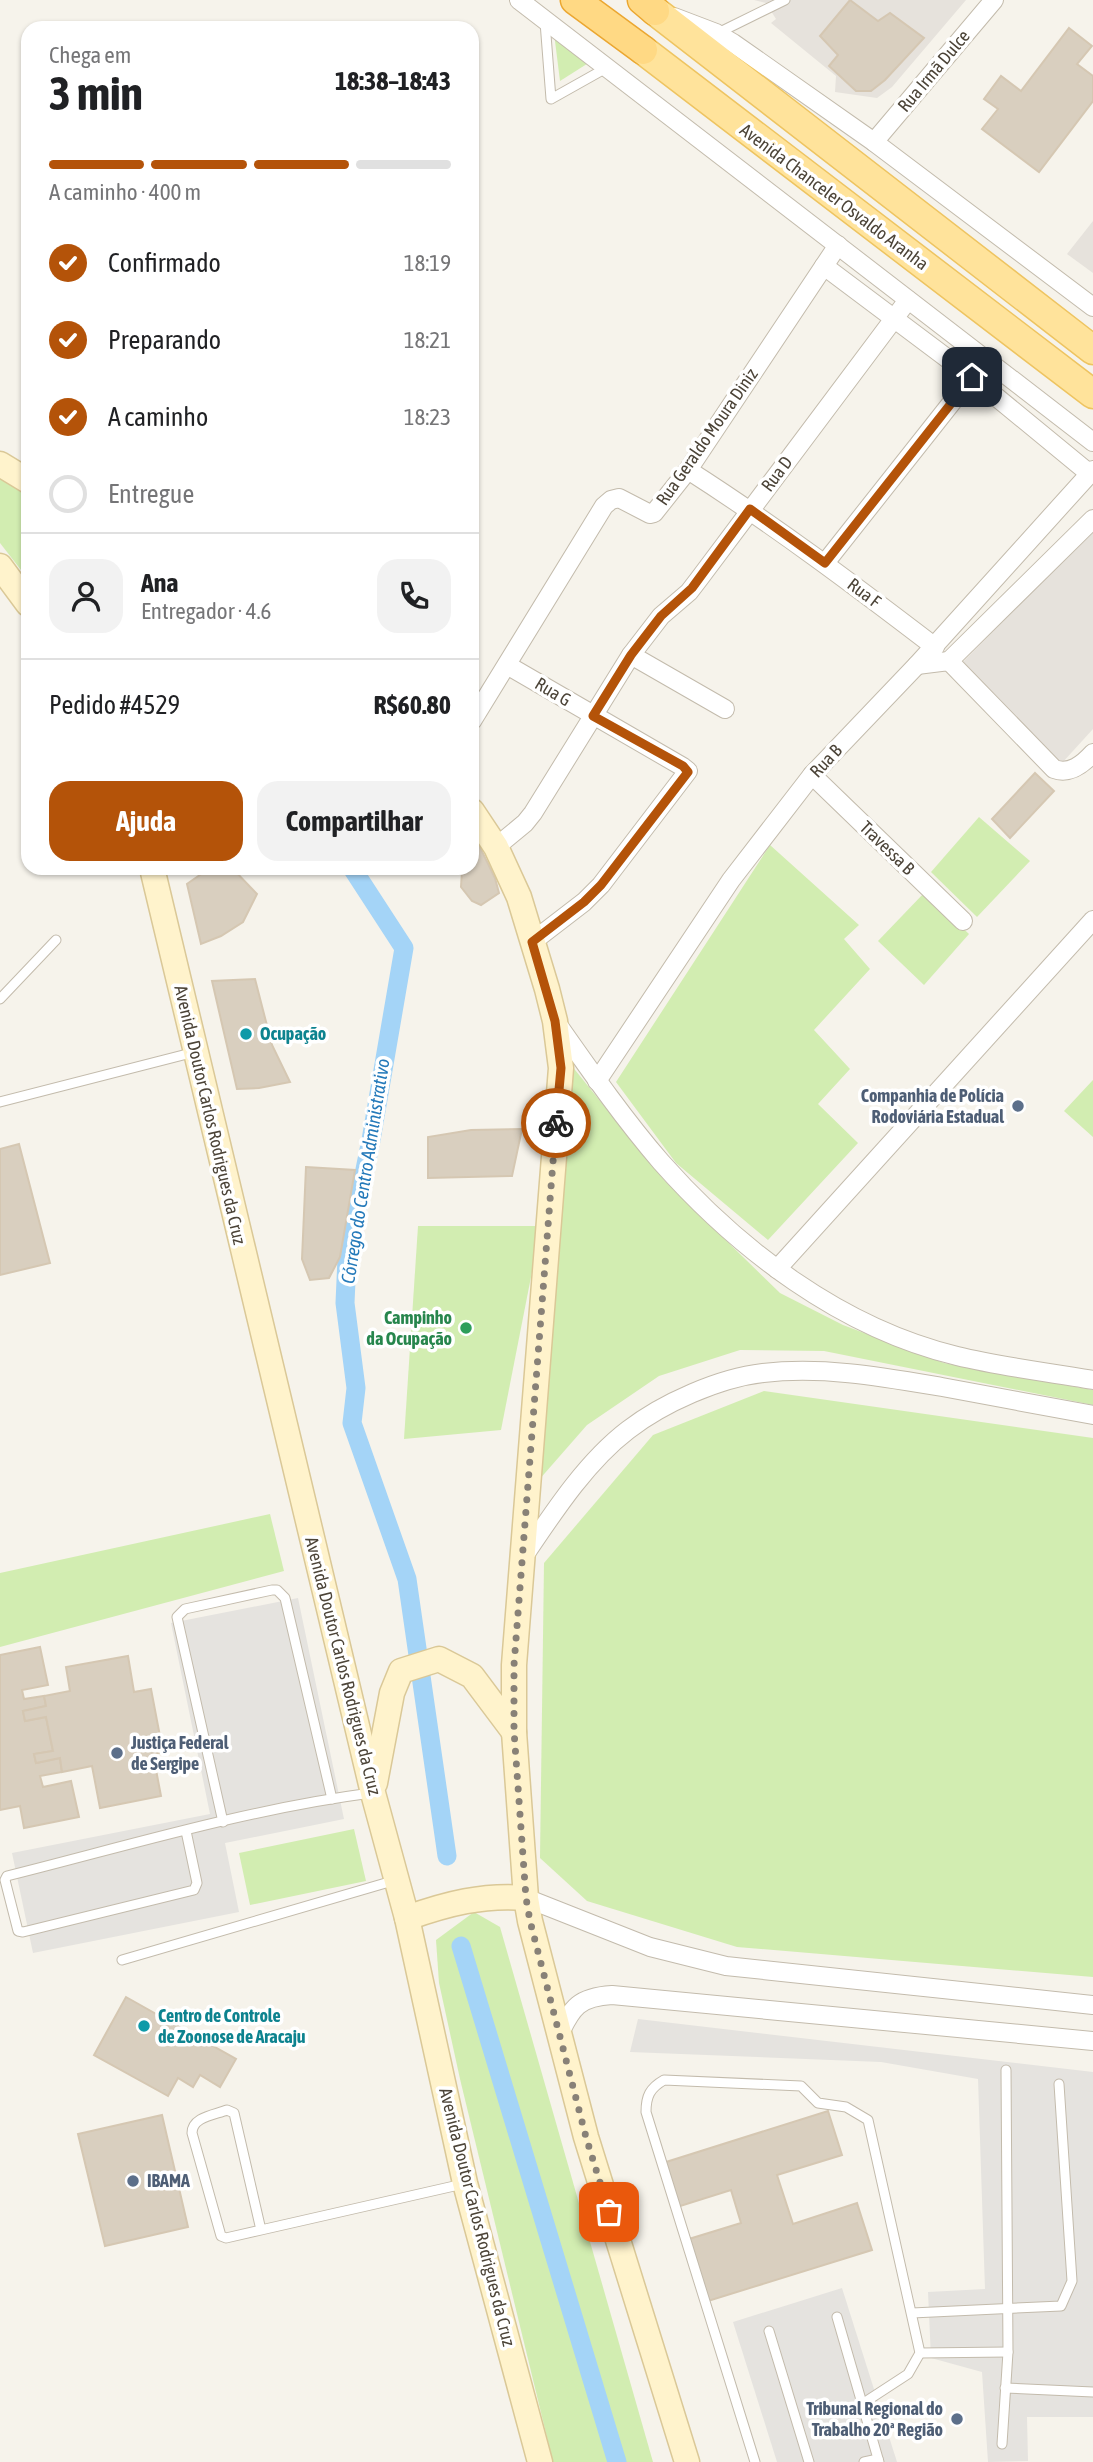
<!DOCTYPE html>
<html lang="pt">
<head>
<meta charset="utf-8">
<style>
  :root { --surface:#fff; --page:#f2f2f2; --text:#202124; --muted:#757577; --line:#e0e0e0; --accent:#b45309 }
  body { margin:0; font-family:"Asap Condensed",sans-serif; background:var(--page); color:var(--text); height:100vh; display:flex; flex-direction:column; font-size:26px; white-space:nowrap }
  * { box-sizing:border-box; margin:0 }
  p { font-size:23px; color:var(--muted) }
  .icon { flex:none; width:38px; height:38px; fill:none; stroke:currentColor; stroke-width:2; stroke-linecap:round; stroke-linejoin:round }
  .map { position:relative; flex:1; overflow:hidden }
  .drawer { position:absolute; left:21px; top:21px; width:458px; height:854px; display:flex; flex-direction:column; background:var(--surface); border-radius:21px; box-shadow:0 2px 5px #0004 }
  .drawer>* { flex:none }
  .pin { position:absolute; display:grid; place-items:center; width:60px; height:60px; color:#fff; margin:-30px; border-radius:14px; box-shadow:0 4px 10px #0006 }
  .courier { position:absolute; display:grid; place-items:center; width:70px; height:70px; margin:-35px; border:5px solid #b45309; border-radius:50%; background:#fff; color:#222; box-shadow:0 2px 9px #0007 }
  .headline em { font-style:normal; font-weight:700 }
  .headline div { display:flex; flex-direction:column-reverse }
  .headline { display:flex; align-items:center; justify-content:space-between; height:119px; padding:0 28px }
  h1 { font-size:46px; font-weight:700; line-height:52px }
  .bar { display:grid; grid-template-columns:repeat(4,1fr); gap:10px 7px; align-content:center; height:84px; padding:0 28px }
  .bar i { height:9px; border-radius:5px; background:var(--line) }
  .bar .selected { background:var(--accent) }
  .bar p { grid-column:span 4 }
  .line { display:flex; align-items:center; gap:18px; padding:0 28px; border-top:2px solid var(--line) }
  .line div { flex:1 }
  .round { display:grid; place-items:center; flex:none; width:74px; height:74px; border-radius:21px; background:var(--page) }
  ol { padding:0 28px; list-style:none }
  li { display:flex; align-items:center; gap:21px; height:77px }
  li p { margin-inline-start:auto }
  li .icon { padding:7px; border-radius:50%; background:var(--accent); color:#fff; stroke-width:4 }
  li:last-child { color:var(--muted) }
  li i { width:38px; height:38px; border:4px solid var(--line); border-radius:50% }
  .primary-button { display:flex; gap:14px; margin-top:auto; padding:14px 28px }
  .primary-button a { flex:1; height:80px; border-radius:21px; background:var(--accent); color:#fff; font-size:28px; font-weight:700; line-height:80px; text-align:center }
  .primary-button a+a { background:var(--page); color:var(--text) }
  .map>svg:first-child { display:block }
  .industrial { fill:#e6e2dc }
  .green { fill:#d2edb1 }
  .parking { fill:#e5e3df }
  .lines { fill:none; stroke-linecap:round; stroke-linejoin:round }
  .canal { stroke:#a4d4f7; stroke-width:19 }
  .building { fill:#d9cfbf; stroke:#d5c7b2; stroke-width:2 }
  .service-casing { stroke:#c3bbac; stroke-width:11 }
  .minor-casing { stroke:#c3bbac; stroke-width:20 }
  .secondary-casing { stroke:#dac897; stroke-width:27 }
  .primary-casing { stroke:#eec461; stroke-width:31 }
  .trunk-casing { stroke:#eba731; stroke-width:31 }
  .service { stroke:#fff; stroke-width:9 }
  .minor { stroke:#fff; stroke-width:18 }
  .secondary { stroke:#fff3cc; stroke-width:24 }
  .primary { stroke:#ffe39b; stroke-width:28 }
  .trunk { stroke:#ffd984; stroke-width:28 }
  .done { stroke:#888177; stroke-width:7; stroke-dasharray:0 12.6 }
  .route { stroke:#b45309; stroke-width:9 }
  .culture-dot { fill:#0f9aa8; stroke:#fff; stroke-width:2.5 }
  .service-dot { fill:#5c6f8a; stroke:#fff; stroke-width:2.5 }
  .leisure-dot { fill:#2e9e5b; stroke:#fff; stroke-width:2.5 }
  .labels { text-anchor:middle; stroke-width:7; stroke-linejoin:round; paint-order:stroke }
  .street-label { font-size:18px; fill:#4c4438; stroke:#fff }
  .culture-label { font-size:18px; font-weight:bold; fill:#0d838f; stroke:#fff; text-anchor:start }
  .service-label { font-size:18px; font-weight:bold; fill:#4e5e75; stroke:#fff; text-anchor:end }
  .leisure-label { font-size:18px; font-weight:bold; fill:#27864d; stroke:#fff; text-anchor:end }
  .water-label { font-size:19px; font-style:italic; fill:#257aba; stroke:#fff }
</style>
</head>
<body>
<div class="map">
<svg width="1093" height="2462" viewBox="0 0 1093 2462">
  <rect width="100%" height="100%" fill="#f6f3eb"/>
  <g class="industrial">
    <polygon points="754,0 966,0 892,87 877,98 835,92 836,76 771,23 776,19 766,3"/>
    <polygon points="1093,221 1093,273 1067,254"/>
    <polygon points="1093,529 1093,729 1062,763 960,665"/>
  </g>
  <g class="green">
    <polygon points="554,33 590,62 560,81"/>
    <polygon points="0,463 28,480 28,579 0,543"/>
    <polygon points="979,817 1030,861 977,917 931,872"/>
    <polygon points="770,845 859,925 844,939 870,969 814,1030 850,1069 818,1104 858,1143 768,1240 676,1163 616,1082"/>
    <polygon points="925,892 969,934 924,985 878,941"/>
    <polygon points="567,1060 664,1180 780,1293 843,1325 944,1363 1093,1390 1093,1405 824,1351 740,1350 659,1376 587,1425 531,1489"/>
    <polygon points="1093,1080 1093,1137 1064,1111"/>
    <polygon points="418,1226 541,1226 501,1430 404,1439"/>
    <polygon points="764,1391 1093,1438 1093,1977 737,1947 587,1901 540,1858 544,1563 653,1435"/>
    <polygon points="270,1514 284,1571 0,1647 0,1573"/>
    <polygon points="354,1829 366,1881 250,1905 239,1853"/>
    <polygon points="474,1912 500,1927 653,2462 553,2462 460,2079 439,1983 436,1940"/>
  </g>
  <g class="parking">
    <polygon points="298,1598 344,1819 225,1843 239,1912 33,1953 12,1853 210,1814 171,1623"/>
    <polygon points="638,2019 1093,2072 1093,2417 1027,2417 1028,2461 988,2462 982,2372 931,2358 928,2292 985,2289 978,2079 881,2062 630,2052"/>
    <polygon points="842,2288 897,2462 777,2462 733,2322"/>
  </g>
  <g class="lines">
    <g class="canal">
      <polyline points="352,868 404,948 371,1140 347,1258 345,1303 356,1388 352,1423 407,1579 447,1856"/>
      <polyline points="461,1946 617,2462"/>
    </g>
  </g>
  <g class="building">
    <polygon points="850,0 878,21 890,13 924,38 885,80 871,91 856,91 829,66 838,55 820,36"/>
    <polygon points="1069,28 1092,46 1077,64 1093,76 1093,101 1039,172 982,129 998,109 984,99 1001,76 1021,91"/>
    <polygon points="1035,773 1054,791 1010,838 992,819"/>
    <polygon points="472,831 495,878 499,893 481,905 472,901 461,887 462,871 460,868 472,868"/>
    <polygon points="210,868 232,868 257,894 243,922 221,936 201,944 187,884"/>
    <polygon points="255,979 272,1045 290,1082 259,1088 237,1089 212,981"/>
    <polygon points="522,1129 512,1176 428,1178 428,1137 471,1130"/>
    <polygon points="19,1144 50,1263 0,1275 0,1149"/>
    <polygon points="306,1167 355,1170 340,1257 329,1278 310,1280 302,1259"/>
    <polygon points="40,1647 48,1685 22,1690 24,1699 44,1696 46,1706 23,1711 25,1721 46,1717 53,1751 34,1754 36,1763 60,1758 62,1772 40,1776 43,1787 71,1781 79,1817 24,1828 20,1806 0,1810 0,1655"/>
    <polygon points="128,1656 134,1692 151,1689 163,1752 153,1754 161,1796 100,1808 92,1766 62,1772 60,1758 36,1763 34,1754 53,1751 46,1717 25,1721 23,1711 46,1706 44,1696 70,1691 66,1667"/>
    <polygon points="126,1997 236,2059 220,2087 200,2075 193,2087 178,2078 168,2096 94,2055"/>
    <polygon points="828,2111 842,2155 777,2175 793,2224 857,2203 872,2250 708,2301 689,2239 741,2223 731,2190 677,2207 663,2163"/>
    <polygon points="162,2115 188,2227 105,2246 78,2134"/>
  </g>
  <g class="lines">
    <g class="service-casing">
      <g id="service">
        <polyline points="545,22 551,99 608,67"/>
        <polyline points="718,33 785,0"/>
        <polyline points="0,999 56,940"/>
        <polyline points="0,1102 195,1052"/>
        <polyline points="223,1822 177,1617 185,1609 272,1590 277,1590 285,1598 332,1799"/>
        <path d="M186,1831L197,1883L194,1890L23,1932L18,1931L5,1880L7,1876C127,1846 248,1809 371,1793"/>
        <polyline points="122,1960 396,1880"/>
        <path d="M261,2230L226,2238L221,2236L192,2133C192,2117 214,2115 227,2110L234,2113L261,2230L463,2184"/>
        <polyline points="912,2313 1061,2306 1072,2281 1059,2084"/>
        <polyline points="837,2317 879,2462"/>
        <polyline points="769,2331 809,2462"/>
        <polyline points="920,2353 1008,2352"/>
        <polyline points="1005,2388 1093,2392"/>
        <polyline points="1002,2444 1008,2352 1006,2070"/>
        <path d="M755,2462L646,2112C646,2096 650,2088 664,2080L801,2086L818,2103L846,2107L868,2120L920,2353L908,2374L862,2404"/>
        <polyline points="864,2462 878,2459"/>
      </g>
    </g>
    <g class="minor-casing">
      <g id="minor">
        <polyline points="519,0 1093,442"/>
        <polyline points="674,17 716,33 733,43 874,142 1093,307"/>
        <polyline points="874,142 994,0"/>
        <polyline points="824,266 972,377 1090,474"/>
        <path d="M688,470C774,525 854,585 935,647"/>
        <polyline points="825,563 979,368"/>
        <polyline points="631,655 725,709"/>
        <polyline points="949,661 1093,519"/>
        <polyline points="507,665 683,767 688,771 601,885 584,902 532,942"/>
        <path d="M917,665L949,661L1054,769C1070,775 1083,764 1093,753"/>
        <polyline points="472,721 604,506 611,500 619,498 650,514 654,513 688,470 838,245"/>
        <polyline points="812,775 963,921"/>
        <polyline points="496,847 525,823 533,813 631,655 661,616 689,592 699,579 908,300"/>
        <path d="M556,1022C589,1069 623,1118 661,1162C739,1250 841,1328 957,1356C1002,1367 1048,1372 1093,1380"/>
        <polyline points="597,1081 731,880 812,775 917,665 1093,470"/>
        <polyline points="777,1269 1093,920"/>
        <path d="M524,1556C553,1513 586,1462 628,1430C663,1403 719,1378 763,1373C823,1366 883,1377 942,1387C992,1396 1043,1406 1093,1415"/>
        <polyline points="526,1898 650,1947 726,1966 1093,2005"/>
        <path d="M559,2035C572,2007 579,1997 612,1995L1093,2041"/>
      </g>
    </g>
    <g class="secondary-casing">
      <g id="secondary">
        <polyline points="0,464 28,481"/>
        <polyline points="0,566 28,604"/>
        <polyline points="472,811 496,847 519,897 547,989 555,1021 561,1068 514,1665 514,1732 526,1898 530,1921 586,2137 687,2462"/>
        <polyline points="152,868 373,1793 407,1918 465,2183 540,2462"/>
        <polyline points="375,1783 392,1693 401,1671 439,1659 472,1676 514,1732"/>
        <path d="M407,1918C446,1904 484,1894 526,1898"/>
      </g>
    </g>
    <g class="primary-casing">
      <g id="primary">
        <polyline points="655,11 1093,350"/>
        <polyline points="643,50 1093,394"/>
      </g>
    </g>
    <g class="trunk-casing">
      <g id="trunk">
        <polyline points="575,0 643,50"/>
        <polyline points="642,0 655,11"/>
      </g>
    </g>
    <use href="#service" class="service"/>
    <use href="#minor" class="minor"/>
    <use href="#secondary" class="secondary"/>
    <use href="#primary" class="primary"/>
    <use href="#trunk" class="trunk"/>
  </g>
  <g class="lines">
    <polyline class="done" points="556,1123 514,1665 514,1731 526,1898 530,1921 586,2137 609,2212"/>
    <polyline class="route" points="556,1123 561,1068 555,1021 532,942 584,902 601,885 688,772 683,766 593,716 631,655 661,616 692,588 750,509 825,563 972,377"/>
  </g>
  <g class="culture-dot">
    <circle cx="246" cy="1034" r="7"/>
    <circle cx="144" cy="2026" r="7"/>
  </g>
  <g class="service-dot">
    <circle cx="1018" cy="1106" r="7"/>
    <circle cx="117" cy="1753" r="7"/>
    <circle cx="133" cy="2181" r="7"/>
    <circle cx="957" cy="2419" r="7"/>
  </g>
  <circle class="leisure-dot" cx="466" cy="1328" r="7"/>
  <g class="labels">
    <g class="street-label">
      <text transform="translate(934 71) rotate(-50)" y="6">Rua Irmã Dulce</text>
      <text transform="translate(834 197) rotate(37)" y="6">Avenida Chanceler Osvaldo Aranha</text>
      <text transform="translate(707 437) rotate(-55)" y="6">Rua Geraldo Moura Diniz</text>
      <text transform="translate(777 474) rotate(-53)" y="6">Rua D</text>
      <text transform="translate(864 593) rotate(37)" y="6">Rua F</text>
      <text transform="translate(553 692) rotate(31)" y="6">Rua G</text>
      <text transform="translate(826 761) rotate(-47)" y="6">Rua B</text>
      <text transform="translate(887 848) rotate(44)" y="6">Travessa B</text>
      <text transform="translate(210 1115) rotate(77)" y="6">Avenida Doutor Carlos Rodrigues da Cruz</text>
      <text transform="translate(343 1666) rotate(76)" y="6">Avenida Doutor Carlos Rodrigues da Cruz</text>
      <text transform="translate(477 2217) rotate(76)" y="6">Avenida Doutor Carlos Rodrigues da Cruz</text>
    </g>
    <g class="culture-label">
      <text x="260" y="1040">Ocupação</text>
      <text x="158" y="2022">Centro de Controle<tspan x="158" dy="21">de Zoonose de Aracaju</tspan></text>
    </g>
    <g class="service-label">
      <text x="1004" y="1102">Companhia de Polícia<tspan x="1004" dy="21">Rodoviária Estadual</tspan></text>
      <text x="131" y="1749" text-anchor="start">Justiça Federal<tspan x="131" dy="21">de Sergipe</tspan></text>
      <text x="147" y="2187" text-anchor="start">IBAMA</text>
      <text x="943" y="2415">Tribunal Regional do<tspan x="943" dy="21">Trabalho 20ª Região</tspan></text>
    </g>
    <g class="leisure-label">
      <text x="452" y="1324">Campinho<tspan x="452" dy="21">da Ocupação</tspan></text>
    </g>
    <g class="water-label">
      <text transform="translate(365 1171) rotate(-81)" y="7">Córrego do Centro Administrativo</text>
    </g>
  </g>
</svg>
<div class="pin" style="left:609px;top:2212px;background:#ea580c"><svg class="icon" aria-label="bag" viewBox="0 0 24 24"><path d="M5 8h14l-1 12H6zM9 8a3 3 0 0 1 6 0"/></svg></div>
<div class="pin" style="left:972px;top:377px;background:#1f2937"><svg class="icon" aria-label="home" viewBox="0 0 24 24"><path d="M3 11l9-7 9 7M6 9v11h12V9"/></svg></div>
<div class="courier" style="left:556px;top:1123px"><svg class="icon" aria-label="bike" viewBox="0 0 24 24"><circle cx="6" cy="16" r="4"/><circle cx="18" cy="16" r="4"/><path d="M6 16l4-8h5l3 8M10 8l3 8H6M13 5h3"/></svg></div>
<section class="drawer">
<div class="headline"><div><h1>3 min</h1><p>Chega em</p></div><em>18:38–18:43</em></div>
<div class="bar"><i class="selected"></i><i class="selected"></i><i class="selected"></i><i></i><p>A caminho · 400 m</p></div>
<ol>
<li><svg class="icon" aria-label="check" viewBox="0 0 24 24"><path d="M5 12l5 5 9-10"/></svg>Confirmado<p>18:19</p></li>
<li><svg class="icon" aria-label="check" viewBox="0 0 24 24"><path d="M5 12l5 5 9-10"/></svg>Preparando<p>18:21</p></li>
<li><svg class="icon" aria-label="check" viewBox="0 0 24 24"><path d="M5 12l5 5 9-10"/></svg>A caminho<p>18:23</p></li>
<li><i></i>Entregue</li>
</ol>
<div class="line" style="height:126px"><a class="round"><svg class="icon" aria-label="person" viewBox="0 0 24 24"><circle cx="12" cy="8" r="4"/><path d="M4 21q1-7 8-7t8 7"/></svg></a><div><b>Ana</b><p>Entregador · 4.6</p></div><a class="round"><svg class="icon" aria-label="phone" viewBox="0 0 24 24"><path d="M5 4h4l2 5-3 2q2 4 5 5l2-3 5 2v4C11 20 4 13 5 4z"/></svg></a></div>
<div class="line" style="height:91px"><div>Pedido #4529</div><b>R$60.80</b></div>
<div class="primary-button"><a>Ajuda</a><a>Compartilhar</a></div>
</section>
</div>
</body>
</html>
